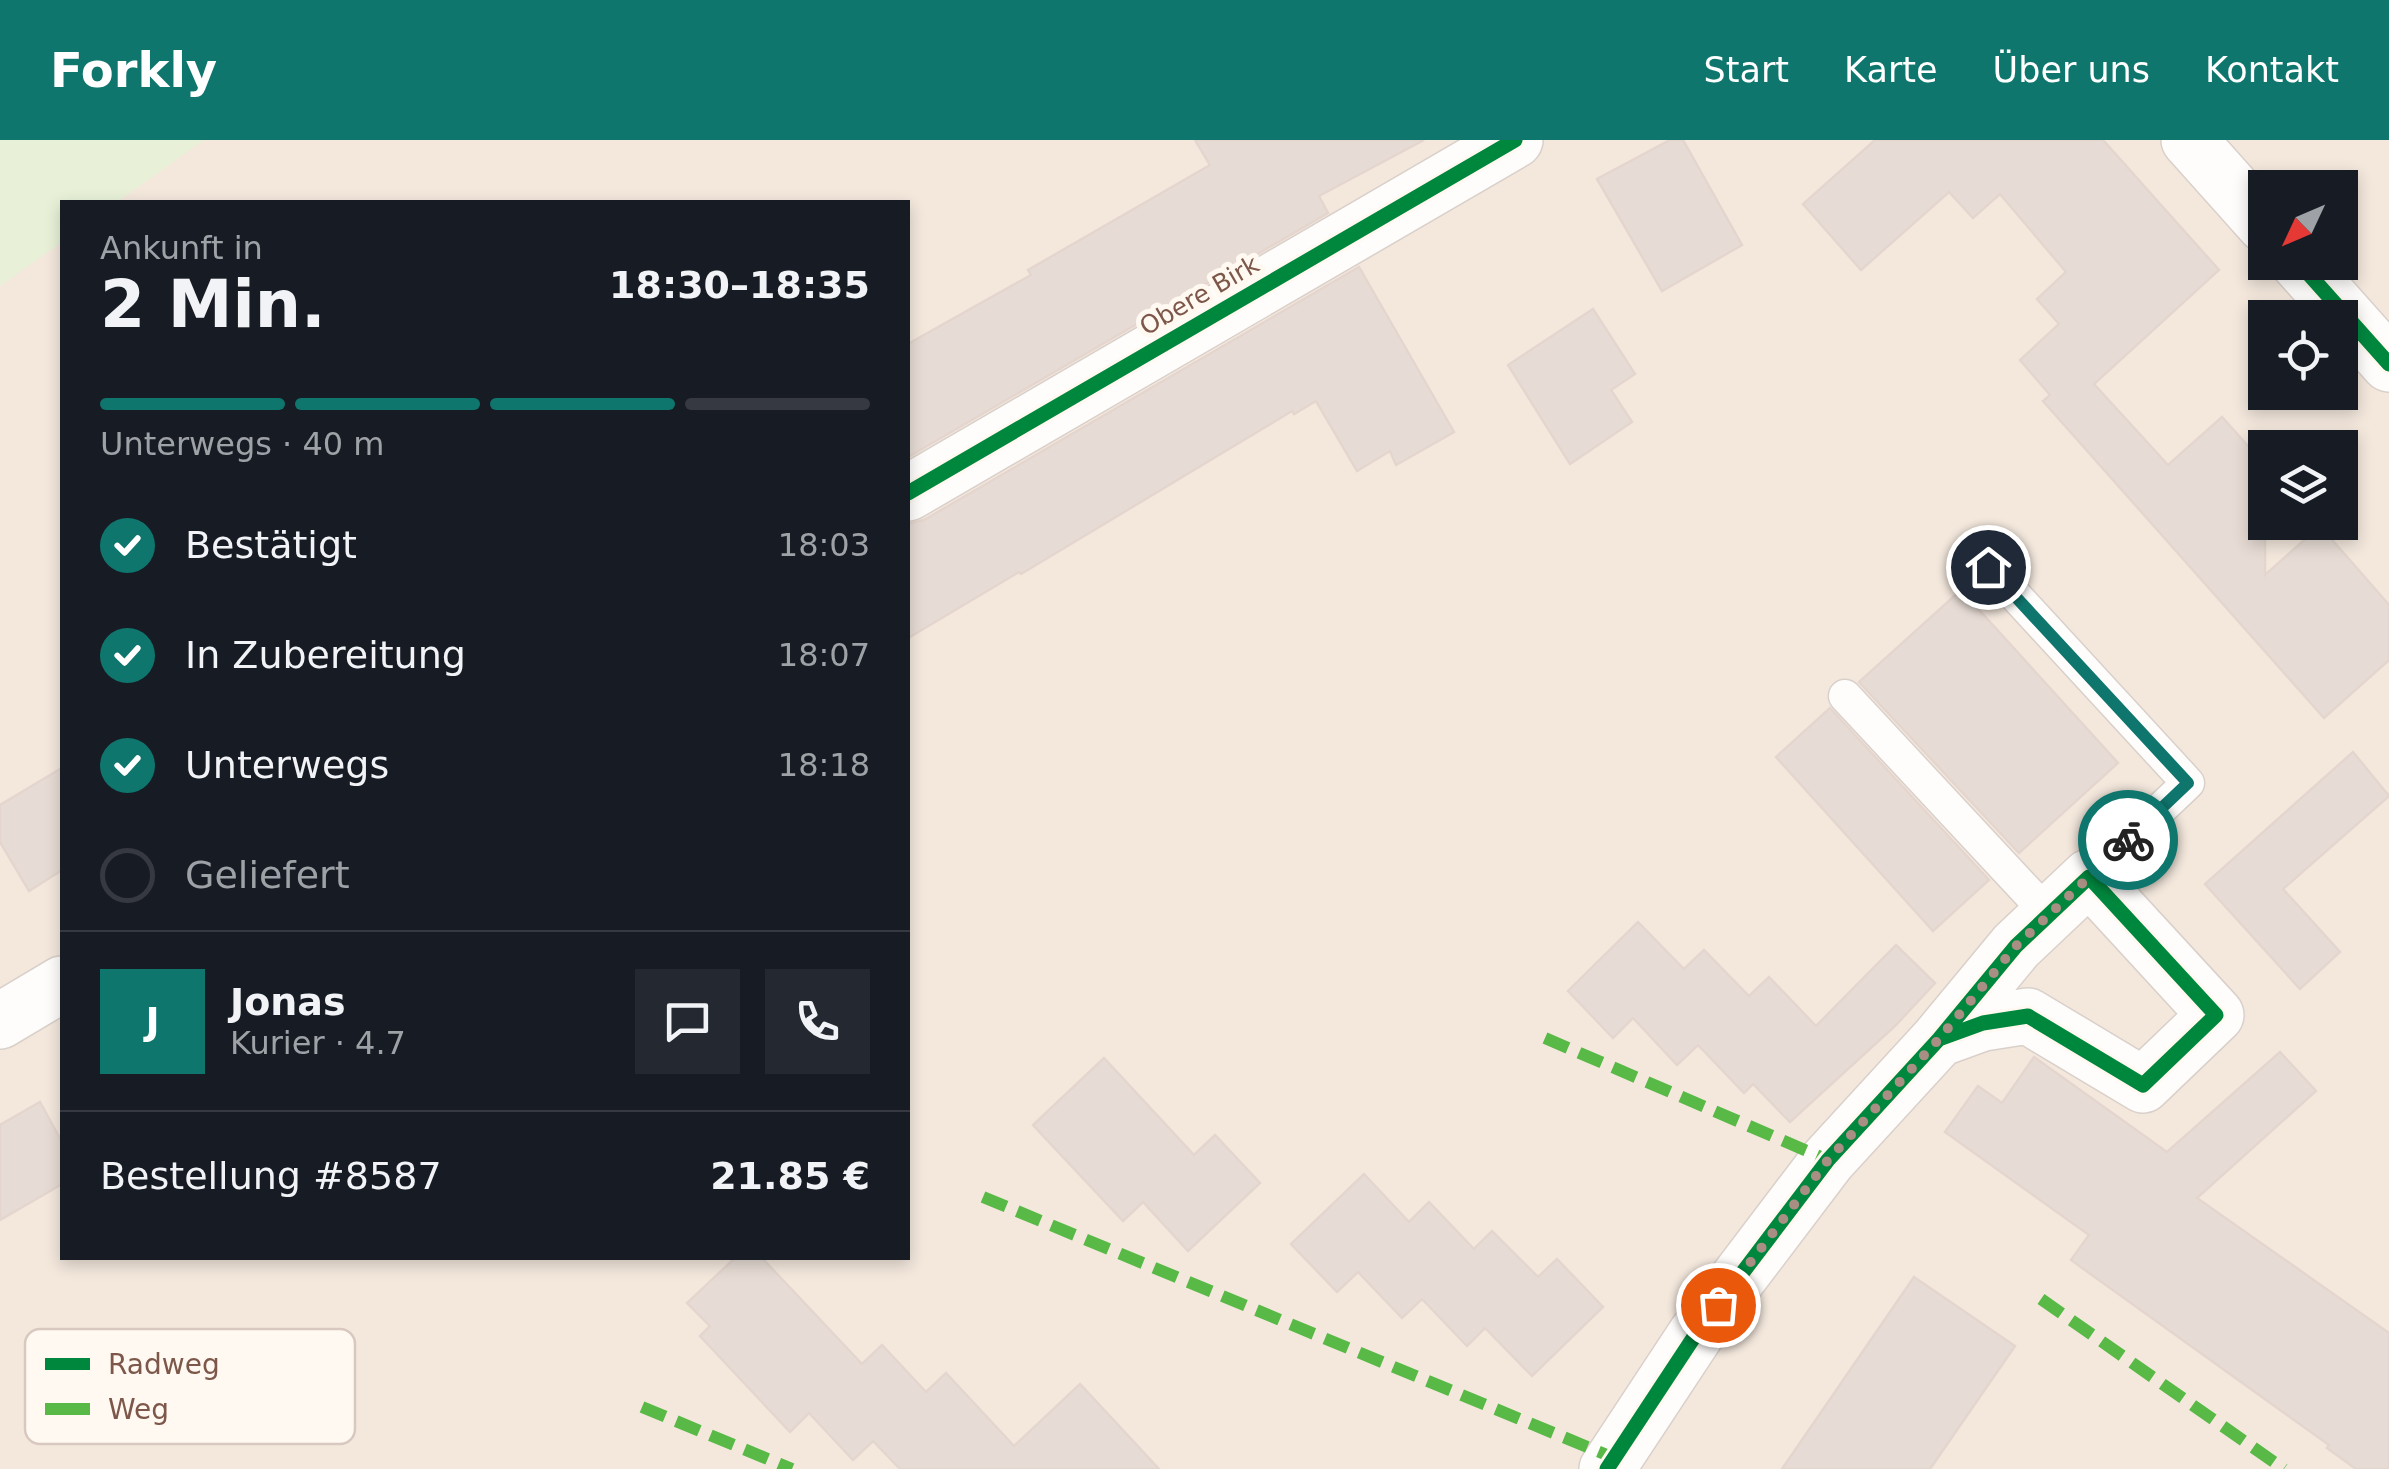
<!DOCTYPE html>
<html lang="de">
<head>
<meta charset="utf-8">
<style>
  :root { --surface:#171b24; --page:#242831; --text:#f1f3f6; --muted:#9ea1a6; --line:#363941; --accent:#0f766e }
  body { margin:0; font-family:"DejaVu Sans",sans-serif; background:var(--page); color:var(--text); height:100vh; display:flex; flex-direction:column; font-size:38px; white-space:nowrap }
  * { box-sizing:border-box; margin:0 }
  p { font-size:32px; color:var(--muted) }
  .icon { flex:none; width:55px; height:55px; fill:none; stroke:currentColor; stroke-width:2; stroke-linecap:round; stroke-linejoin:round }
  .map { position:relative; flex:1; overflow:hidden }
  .details { position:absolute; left:60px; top:60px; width:850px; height:1060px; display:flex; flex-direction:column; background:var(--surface); border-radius:0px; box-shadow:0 5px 15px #0003 }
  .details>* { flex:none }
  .needle { width:65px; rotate:226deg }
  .buttons { position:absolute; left:2248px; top:30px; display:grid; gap:20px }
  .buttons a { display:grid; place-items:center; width:110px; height:110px; border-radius:0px; background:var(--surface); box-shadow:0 5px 15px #0003; font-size:50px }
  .pin { position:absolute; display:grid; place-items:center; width:85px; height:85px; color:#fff; margin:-42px; border:5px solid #fff; border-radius:50%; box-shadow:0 2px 10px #0007 }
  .courier { position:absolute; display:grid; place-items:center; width:100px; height:100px; margin:-50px; border:8px solid #0f766e; border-radius:50%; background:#fff; color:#222; box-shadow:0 2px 12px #0007 }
  .summary em { font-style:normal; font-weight:800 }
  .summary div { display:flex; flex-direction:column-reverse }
  .summary { display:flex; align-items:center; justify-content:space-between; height:170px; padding:0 40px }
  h1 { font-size:65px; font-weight:800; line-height:75px }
  .bar { display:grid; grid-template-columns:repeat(4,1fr); gap:15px 10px; align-content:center; height:120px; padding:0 40px }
  .bar i { height:12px; border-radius:8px; background:var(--line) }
  .bar .active { background:var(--accent) }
  .bar p { grid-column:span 4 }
  .line { display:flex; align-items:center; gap:25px; padding:0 40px; border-top:2px solid var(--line) }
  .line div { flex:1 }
  .round { display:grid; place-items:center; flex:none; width:105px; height:105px; border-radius:0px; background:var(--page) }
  ol { padding:0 40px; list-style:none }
  li { display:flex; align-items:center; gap:30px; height:110px }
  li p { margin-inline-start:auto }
  li .icon { padding:10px; border-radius:50%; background:var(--accent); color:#fff; stroke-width:4 }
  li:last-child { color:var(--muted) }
  li i { width:55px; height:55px; border:5px solid var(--line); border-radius:50% }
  header { display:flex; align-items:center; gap:60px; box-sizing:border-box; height:140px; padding:0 50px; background:var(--accent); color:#fff }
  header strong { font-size:48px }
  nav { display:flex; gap:55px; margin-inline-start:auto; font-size:35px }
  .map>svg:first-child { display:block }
  .residential { fill:#f4e8dd; fill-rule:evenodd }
  .green { fill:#e8f1d8 }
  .building { fill:#e7dcd5; stroke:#e4d6cf; stroke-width:2.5 }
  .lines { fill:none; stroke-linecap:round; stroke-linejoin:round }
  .service-casing { stroke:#d9d0ca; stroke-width:35 }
  .minor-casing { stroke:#d9d0ca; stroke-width:58 }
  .service { stroke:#fefdfc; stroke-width:32 }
  .minor { stroke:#fefdfc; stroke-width:55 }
  .quiet { stroke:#58b947; stroke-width:12; stroke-dasharray:25 12; stroke-linecap:butt }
  .cycleway-casing { stroke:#fff9f2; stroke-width:21 }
  .cycleway { stroke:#00873e; stroke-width:15 }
  .done { stroke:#a98e83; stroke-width:10; stroke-dasharray:0 18 }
  .route { stroke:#0f766e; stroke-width:12 }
  .labels { text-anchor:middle; stroke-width:10; stroke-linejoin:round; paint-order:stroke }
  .street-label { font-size:25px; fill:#7d5749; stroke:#fff9f2 }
  .key { fill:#fff9f2; stroke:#d8c8bf; stroke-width:2.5 }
  .key-label { font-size:28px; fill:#7d5749 }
</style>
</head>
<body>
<header>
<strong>Forkly</strong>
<nav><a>Start</a><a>Karte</a><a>Über uns</a><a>Kontakt</a></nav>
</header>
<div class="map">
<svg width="2389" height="1329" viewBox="0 0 2389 1329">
  <rect width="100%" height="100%" fill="#faf4ee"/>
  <path class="residential" d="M197,0H2389V1329H0V143L62,98V1118H908V62H110ZM2265,48H2340V122H2265ZM2265,178H2340V252H2265ZM2265,308H2340V382H2265Z"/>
  <polygon class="green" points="0,0 204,0 117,62 62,62 62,102 0,146"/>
  <g class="building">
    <polygon points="1195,0 1424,0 1319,56 1328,73 908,317 908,204 1031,135 1028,130 1210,25"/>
    <polygon points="1670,0 1683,0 1742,105 1662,151 1597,39"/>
    <polygon points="1875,0 2103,0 2219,130 2094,244 2168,325 2222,277 2265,325 2265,435 2320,386 2389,465 2389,520 2324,578 2043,261 2050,255 2020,220 2059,184 2037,159 2066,132 2000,54 1973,78 1949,52 1861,130 1803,64"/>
    <polygon points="1359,127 1454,292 1396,325 1390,311 1357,331 1316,261 1294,274 1292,271 1021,434 1019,432 908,498 908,384 924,380"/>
    <polygon points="1593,169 1635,234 1611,250 1632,282 1570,324 1508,225"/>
    <polygon points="1961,450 2118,623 2019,713 1859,542"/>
    <polygon points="1830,568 1989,740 1933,791 1776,617"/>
    <polygon points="2353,612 2389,656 2283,749 2340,812 2300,849 2205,744"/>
    <polygon points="62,628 62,730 29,751 0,702 0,665"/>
    <polygon points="1638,782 1684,829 1704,810 1749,856 1769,837 1816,886 1896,805 1935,843 1896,885 1790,982 1753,944 1744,953 1698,905 1677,925 1633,878 1613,898 1568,851"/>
    <polygon points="2280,912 2316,951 2197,1058 2389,1193 2389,1329 2356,1329 2327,1308 2329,1305 2071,1120 2089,1095 1945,992 1978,946 2002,963 2034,917 2167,1012"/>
    <polygon points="1104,918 1194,1015 1215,995 1260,1043 1188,1111 1143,1062 1123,1081 1033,985"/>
    <polygon points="40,962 62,1002 62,1044 0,1080 0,985"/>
    <polygon points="1364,1034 1409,1082 1429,1062 1474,1109 1492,1091 1538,1137 1557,1119 1603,1167 1532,1236 1485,1188 1467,1206 1422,1159 1402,1178 1358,1132 1337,1152 1291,1104"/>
    <polygon points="735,1118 762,1118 862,1224 882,1205 926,1252 946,1233 1014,1306 1080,1244 1159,1329 900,1329 873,1301 853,1320 809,1273 790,1292 700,1196 710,1186 687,1163"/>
    <polygon points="1914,1137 2015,1206 1930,1329 1782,1329"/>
  </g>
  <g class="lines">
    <g class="service-casing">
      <g id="service">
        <polyline points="1989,427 2188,643 2089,737"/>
        <polyline points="1845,556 2049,775"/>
      </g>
    </g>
    <g class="minor-casing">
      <g id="minor">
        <polyline points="2189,0 2265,85"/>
        <polyline points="2298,122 2389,224"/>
        <polyline points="908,353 1515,0"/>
        <polyline points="0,881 62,844"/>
        <polyline points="1607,1329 1696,1194 1828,1020 1939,899 2016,806 2089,737 2216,875 2143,945 2028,876 1983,883 1939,899"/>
      </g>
    </g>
    <use href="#service" class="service"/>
    <use href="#minor" class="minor"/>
    <g class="quiet">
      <polyline points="1545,898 1828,1020"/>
      <polyline points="983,1057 1614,1318"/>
      <polyline points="2041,1159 2284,1329"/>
      <polyline points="642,1267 792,1329"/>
    </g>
    <g class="cycleway-casing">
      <g id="cycleway">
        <polyline points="2298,122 2389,224"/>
        <polyline points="908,353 1515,0"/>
        <polyline points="1607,1329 1696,1194 1828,1020 1939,899 2016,806 2089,737 2216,875 2143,945 2028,876 1983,883 1939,899"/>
      </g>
    </g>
    <use href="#cycleway" class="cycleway"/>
  </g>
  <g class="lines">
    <polyline class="done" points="1718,1165 1828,1020 1939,899 2016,806 2128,700"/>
    <polyline class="route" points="1988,427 2188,643 2128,700"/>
  </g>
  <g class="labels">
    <g class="street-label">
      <text transform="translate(1199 155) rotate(-30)" y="9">Obere Birk</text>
    </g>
  </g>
  <rect x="25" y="1189" width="330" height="115" rx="15" class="key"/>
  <rect x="45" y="1218" width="45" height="12" fill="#00873e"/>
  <rect x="45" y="1263" width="45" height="12" fill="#58b947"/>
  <g class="key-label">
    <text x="108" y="1234">Radweg</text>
    <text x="108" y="1279">Weg</text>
  </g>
</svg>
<div class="buttons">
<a><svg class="needle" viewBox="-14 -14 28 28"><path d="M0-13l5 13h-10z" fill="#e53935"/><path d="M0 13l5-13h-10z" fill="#9ea1a6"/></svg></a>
<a><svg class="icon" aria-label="locate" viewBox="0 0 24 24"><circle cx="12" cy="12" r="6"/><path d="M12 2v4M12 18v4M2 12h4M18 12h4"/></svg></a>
<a><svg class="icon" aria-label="layers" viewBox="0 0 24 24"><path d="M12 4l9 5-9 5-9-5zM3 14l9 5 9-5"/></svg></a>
</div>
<div class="pin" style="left:1718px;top:1165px;background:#ea580c"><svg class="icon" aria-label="bag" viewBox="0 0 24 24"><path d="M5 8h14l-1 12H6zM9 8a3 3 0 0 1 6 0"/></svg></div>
<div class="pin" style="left:1988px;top:427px;background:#1f2937"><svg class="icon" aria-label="home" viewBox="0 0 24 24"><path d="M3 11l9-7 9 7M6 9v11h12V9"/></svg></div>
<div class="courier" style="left:2128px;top:700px"><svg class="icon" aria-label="bike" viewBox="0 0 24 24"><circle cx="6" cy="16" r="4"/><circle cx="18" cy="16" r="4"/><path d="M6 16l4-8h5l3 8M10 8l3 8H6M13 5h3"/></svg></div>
<section class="details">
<div class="summary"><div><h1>2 Min.</h1><p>Ankunft in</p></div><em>18:30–18:35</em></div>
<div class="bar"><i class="active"></i><i class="active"></i><i class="active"></i><i></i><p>Unterwegs · 40 m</p></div>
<ol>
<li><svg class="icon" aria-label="check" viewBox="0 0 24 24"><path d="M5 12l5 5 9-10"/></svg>Bestätigt<p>18:03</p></li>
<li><svg class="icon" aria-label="check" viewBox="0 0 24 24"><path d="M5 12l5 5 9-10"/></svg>In Zubereitung<p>18:07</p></li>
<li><svg class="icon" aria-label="check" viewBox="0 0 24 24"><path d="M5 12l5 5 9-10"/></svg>Unterwegs<p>18:18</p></li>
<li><i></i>Geliefert</li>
</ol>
<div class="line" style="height:180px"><b class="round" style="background:var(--accent);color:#fff">J</b><div><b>Jonas</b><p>Kurier · 4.7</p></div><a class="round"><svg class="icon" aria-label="chat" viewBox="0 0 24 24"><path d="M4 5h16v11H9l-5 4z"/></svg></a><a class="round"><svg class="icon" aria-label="phone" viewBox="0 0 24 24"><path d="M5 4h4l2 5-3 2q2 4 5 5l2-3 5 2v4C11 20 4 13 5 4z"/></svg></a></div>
<div class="line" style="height:130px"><div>Bestellung #8587</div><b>21.85 €</b></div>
</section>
</div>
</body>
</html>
